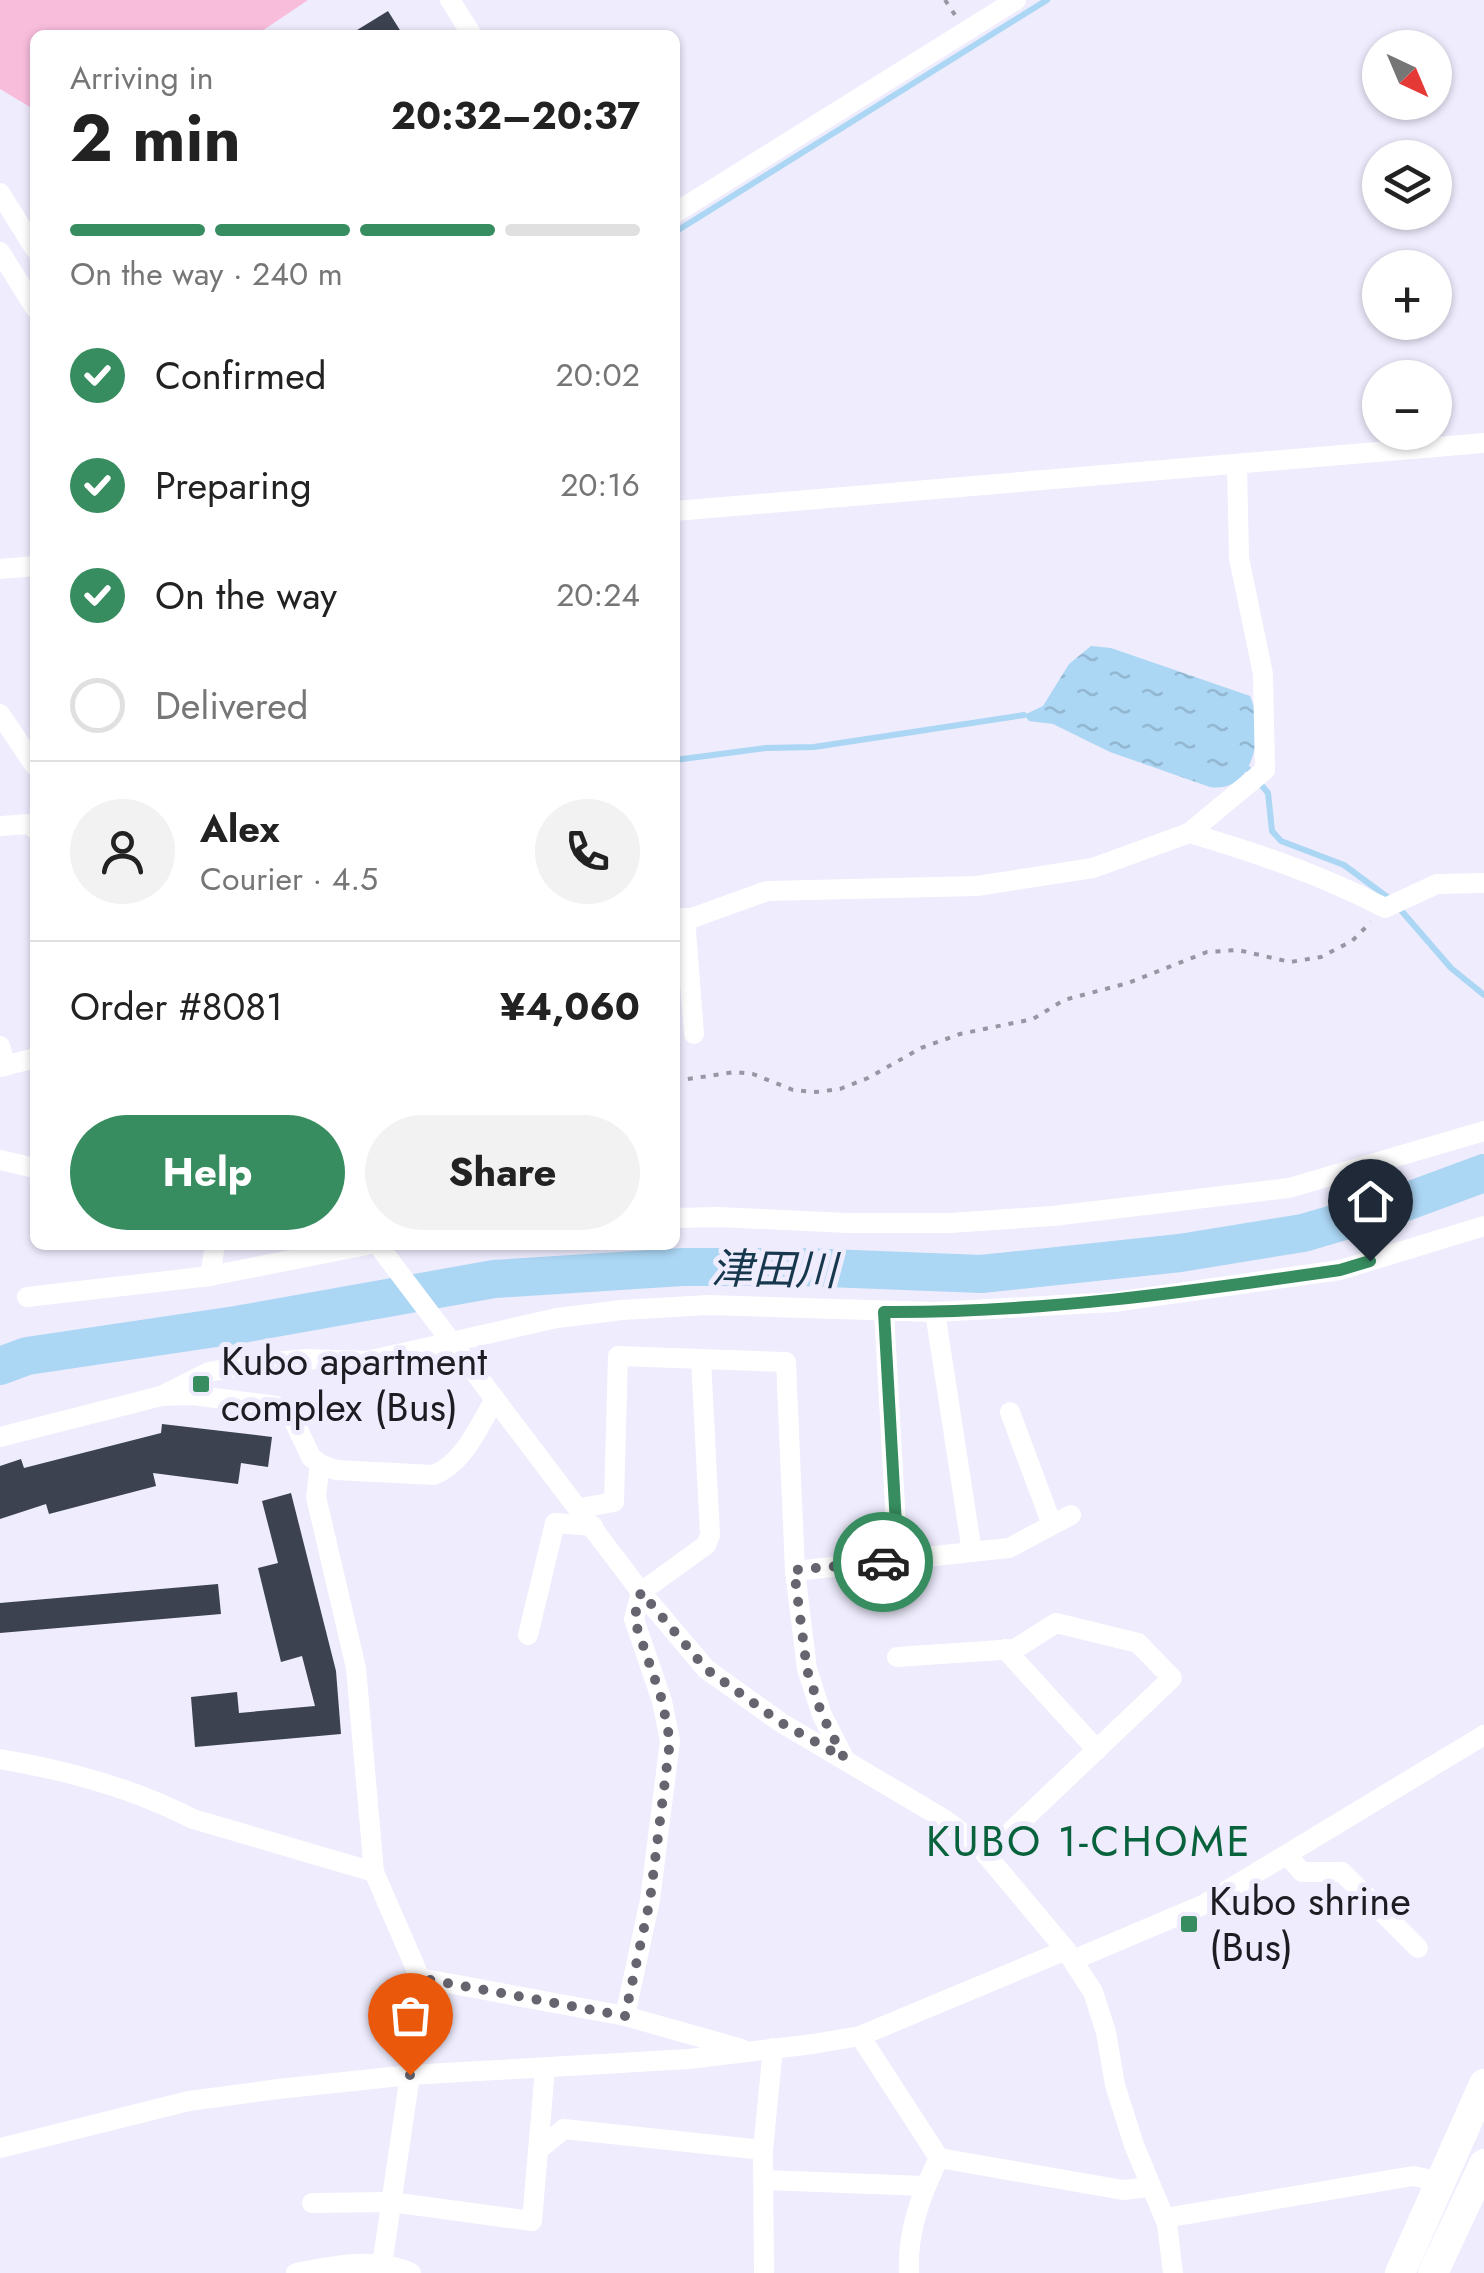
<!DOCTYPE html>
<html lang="en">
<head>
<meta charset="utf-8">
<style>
  :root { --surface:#fff; --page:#f2f2f2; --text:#222; --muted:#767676; --line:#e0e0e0; --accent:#378d60 }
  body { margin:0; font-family:Jost,"Noto Sans JP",sans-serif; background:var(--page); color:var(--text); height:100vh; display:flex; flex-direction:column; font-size:38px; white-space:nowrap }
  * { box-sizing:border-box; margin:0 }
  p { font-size:32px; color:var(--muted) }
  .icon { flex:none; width:55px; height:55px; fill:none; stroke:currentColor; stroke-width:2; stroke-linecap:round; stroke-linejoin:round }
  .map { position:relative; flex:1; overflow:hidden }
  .side { position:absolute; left:30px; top:30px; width:650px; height:1220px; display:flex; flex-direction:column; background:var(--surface); border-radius:15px; box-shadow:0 2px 8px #0004 }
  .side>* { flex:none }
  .needle { width:65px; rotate:136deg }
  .buttons { position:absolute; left:1362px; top:30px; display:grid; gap:20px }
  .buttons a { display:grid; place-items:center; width:90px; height:90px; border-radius:50%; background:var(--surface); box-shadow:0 2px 8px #0004; font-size:50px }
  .pin { position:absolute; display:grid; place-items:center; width:85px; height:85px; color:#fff; margin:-102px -42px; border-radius:50% 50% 50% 0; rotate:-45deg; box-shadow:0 0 10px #0007 }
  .pin .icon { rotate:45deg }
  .courier { position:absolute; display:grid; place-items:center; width:100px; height:100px; margin:-50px; border:8px solid #378d60; border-radius:50%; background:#fff; color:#222; box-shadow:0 2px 12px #0007 }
  .overview em { font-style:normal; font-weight:700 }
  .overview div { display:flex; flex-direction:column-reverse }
  .overview { display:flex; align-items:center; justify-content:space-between; height:170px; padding:0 40px }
  h1 { font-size:65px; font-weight:700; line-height:75px }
  .bar { display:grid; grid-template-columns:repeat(4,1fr); gap:15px 10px; align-content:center; height:120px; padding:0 40px }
  .bar i { height:12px; border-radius:8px; background:var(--line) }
  .bar .on { background:var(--accent) }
  .bar p { grid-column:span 4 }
  .line { display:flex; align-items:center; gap:25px; padding:0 40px; border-top:2px solid var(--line) }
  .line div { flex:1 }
  .round { display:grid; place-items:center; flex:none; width:105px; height:105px; border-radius:52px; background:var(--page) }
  ol { padding:0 40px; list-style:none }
  li { display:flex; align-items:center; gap:30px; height:110px }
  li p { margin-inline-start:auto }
  li .icon { padding:10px; border-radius:50%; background:var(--accent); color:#fff; stroke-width:4 }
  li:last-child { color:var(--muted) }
  li i { width:55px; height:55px; border:5px solid var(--line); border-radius:50% }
  .primary-button { display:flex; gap:20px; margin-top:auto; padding:20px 40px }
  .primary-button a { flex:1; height:115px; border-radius:60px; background:var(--accent); color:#fff; font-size:40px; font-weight:700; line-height:115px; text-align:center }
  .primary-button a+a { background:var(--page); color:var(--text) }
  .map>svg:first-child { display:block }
  .park { fill:#f8bddb }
  .water { fill:url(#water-ripples) }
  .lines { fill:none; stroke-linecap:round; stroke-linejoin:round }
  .stream { stroke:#abd6f4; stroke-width:6 }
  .river { stroke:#abd6f4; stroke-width:38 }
  .building { fill:#3c424f }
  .path { stroke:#9796a2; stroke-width:4; stroke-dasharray:5 8; stroke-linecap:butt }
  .minor { stroke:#fff; stroke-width:20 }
  .highway { stroke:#fff; stroke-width:30 }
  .done { stroke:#66656f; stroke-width:10; stroke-dasharray:0 18 }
  .route { stroke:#378d60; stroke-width:12 }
  .poi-dot { fill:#378d60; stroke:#eeecfd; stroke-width:4 }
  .labels { text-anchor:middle; stroke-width:10; stroke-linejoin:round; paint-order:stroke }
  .poi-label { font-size:40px; fill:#1d1c22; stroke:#eeecfd; text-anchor:start }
  .water-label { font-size:42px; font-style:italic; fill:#16374c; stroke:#eeecfd }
  .neighbourhood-label { font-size:42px; letter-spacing:2.5px; fill:#08623c; stroke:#eeecfd }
</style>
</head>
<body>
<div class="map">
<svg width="1484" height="2273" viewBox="0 0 1484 2273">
  <defs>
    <pattern id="water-ripples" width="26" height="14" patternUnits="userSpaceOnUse" patternTransform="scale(2.5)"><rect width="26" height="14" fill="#abd6f4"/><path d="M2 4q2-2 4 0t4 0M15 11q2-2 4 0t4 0" fill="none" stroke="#93b7d1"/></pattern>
  </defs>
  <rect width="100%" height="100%" fill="#eeecfd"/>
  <polygon class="park" points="0,0 308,0 256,35 35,35 35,110 0,89"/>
  <path class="water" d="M1091,646L1111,648L1250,696C1264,726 1257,794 1210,787L1110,752L1053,724L1029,721L1024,715L1043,706L1069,664Z"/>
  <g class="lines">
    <g class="stream">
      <polyline points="675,232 1047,0"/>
      <polyline points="675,760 766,748 814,747 1024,715"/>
      <polyline points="1248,769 1268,793 1272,831 1281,841 1344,865 1390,899"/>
      <polyline points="1399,908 1451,968 1484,995"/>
    </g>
    <polyline class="river" points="0,1366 27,1356 236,1325 494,1279 682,1267 803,1267 981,1274 1180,1253 1303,1233 1392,1207 1484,1173"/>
  </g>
  <g class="building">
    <polygon points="388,11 403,35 349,35"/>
    <polygon points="162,1424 272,1437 268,1467 241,1463 238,1484 153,1473 156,1486 49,1514 46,1504 0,1519 0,1466 21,1459 24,1468 161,1433"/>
    <polygon points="291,1493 336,1671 341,1734 195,1747 191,1697 237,1692 239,1713 315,1706 302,1656 281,1662 258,1568 278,1563 262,1501"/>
    <polygon points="218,1584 221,1614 0,1633 0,1603"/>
  </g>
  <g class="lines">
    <g class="path">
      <polyline points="945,0 955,15"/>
      <polyline points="675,1081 735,1072 753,1074 793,1090 816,1092 840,1089 868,1078 921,1048 960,1034 1033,1019 1064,1000 1128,983 1207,952 1238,950 1290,962 1321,957 1352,941 1371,922"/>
    </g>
    <g class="minor">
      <polyline points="450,0 472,35"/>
      <polyline points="0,193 35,249"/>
      <polyline points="675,213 1016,0"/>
      <polyline points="0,252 35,308"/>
      <polyline points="675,511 1484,443"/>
      <polyline points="0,569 35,566"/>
      <polyline points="0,714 35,766"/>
      <polyline points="0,826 30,824 35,829"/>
      <path d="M1189,833C1257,853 1322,875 1385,908L1437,884L1484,883"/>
      <polyline points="675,918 692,918 767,891 977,886 1093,868 1189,833 1265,770 1263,674 1239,558 1237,464"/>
      <polyline points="685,918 694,1034"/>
      <polyline points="0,1046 6,1066"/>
      <polyline points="0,1067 35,1058"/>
      <polyline points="0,1160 35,1168"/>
      <polyline points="675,1218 718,1217 848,1223 950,1223 1053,1216 1289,1188 1484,1131"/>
      <polyline points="378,1245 641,1592 706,1669 780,1722 944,1819 978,1845 1066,1950 1093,1992 1106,2032 1115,2085 1134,2145 1167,2224 1173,2273"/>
      <polyline points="210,1276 215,1245"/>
      <polyline points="27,1297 210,1276 367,1245"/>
      <polyline points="884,1312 898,1560"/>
      <polyline points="935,1312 972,1552"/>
      <polyline points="161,1396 209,1372 253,1364 308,1359 367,1361 557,1318 622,1310 708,1305 935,1312 1114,1302 1340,1270 1484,1226"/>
      <polyline points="1010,1412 1052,1525"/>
      <path d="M0,1437L161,1396L192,1395L277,1406L292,1417L311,1457L320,1464L336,1470L434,1475C464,1463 479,1426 495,1399"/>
      <polyline points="320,1464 316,1497 356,1668 374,1872"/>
      <polyline points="580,1508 614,1502 618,1356 786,1362 795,1571 807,1669 822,1715 844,1758"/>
      <polyline points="795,1571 1009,1548 1071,1515"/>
      <polyline points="528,1635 555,1523 593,1526"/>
      <polyline points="1005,1649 1097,1750"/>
      <polyline points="897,1657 1015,1649 1056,1623 1138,1643 1172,1678 986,1855"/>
      <path d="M0,1759C65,1770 135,1789 193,1819L374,1872L420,1978L625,2016L742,2049"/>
      <polyline points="1287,1855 1302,1872 1342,1872 1418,1948"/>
      <polyline points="1073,1960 1203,1905 1484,1735"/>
      <polyline points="625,2016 650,1900 670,1741 662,1701 634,1619 641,1592 706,1545 710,1535 701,1359"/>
      <path d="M860,2036L939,2158C921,2194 907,2232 909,2273"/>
      <polyline points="0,2148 189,2101 278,2089 410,2075 689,2059 813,2044 860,2036 1066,1950"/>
      <polyline points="538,2150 564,2129 763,2150"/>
      <polyline points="939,2158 1123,2190 1150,2187"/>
      <polyline points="764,2180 925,2186"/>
      <polyline points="312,2203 391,2202 532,2221 545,2069"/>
      <polyline points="1165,2218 1413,2176 1442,2182"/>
      <polyline points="382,2265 410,2075 420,1978"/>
      <path d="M296,2273C333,2266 376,2256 411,2273"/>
      <polyline points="764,2273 763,2150 773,2048"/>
    </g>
    <g class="highway">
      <polyline points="1400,2273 1484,2084"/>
      <polyline points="1433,2273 1484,2164"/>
    </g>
  </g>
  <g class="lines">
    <polyline class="done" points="410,2075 420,1978 625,2016 650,1900 670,1741 662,1700 634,1619 641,1592 706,1669 780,1722 844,1758 822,1715 807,1670 794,1570 883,1562"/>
    <path class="route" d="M883,1562L898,1560L884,1312C1039,1313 1187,1292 1340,1270L1370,1261"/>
  </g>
  <g class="poi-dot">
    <rect x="191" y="1374" width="20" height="20" rx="5"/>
    <rect x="1179" y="1914" width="20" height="20" rx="5"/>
  </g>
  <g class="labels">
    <g class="poi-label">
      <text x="221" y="1375">Kubo apartment<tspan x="221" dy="46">complex (Bus)</tspan></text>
      <text x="1209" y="1915">Kubo shrine<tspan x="1209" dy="46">(Bus)</tspan></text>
    </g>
    <g class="water-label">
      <text transform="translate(774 1269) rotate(1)" y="15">津田川</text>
    </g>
    <g class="neighbourhood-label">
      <text x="1089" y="1856">KUBO 1-CHOME</text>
    </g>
  </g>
</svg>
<div class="buttons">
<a><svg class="needle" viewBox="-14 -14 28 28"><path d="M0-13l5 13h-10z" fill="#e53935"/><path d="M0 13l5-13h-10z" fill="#767676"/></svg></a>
<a><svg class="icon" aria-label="layers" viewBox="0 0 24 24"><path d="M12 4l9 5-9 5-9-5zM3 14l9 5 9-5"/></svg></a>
<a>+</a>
<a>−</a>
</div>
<div class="pin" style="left:410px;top:2075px;background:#ea580c"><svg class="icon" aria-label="bag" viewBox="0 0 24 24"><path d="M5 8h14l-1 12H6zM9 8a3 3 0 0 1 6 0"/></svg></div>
<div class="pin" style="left:1370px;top:1261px;background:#1f2937"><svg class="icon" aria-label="home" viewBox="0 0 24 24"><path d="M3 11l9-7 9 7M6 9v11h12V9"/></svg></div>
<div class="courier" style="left:883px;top:1562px"><svg class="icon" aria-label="car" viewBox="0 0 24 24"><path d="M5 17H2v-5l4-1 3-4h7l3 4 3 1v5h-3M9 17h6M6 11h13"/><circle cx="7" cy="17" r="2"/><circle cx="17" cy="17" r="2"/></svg></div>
<section class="side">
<div class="overview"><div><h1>2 min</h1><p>Arriving in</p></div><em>20:32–20:37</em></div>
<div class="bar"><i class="on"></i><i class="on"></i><i class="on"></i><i></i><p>On the way · 240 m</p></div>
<ol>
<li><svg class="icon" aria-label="check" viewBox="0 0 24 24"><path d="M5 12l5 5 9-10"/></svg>Confirmed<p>20:02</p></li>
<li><svg class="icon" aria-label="check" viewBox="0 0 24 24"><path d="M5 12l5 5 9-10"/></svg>Preparing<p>20:16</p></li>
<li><svg class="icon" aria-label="check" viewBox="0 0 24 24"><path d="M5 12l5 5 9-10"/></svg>On the way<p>20:24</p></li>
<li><i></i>Delivered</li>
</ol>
<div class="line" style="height:180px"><a class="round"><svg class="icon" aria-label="person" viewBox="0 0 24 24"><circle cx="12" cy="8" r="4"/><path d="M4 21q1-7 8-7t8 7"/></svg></a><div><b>Alex</b><p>Courier · 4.5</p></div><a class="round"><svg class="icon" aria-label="phone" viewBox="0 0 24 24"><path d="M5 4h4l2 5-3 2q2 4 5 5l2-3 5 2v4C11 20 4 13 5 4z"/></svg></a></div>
<div class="line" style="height:130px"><div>Order #8081</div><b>¥4,060</b></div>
<div class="primary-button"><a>Help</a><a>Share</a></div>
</section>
</div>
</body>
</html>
